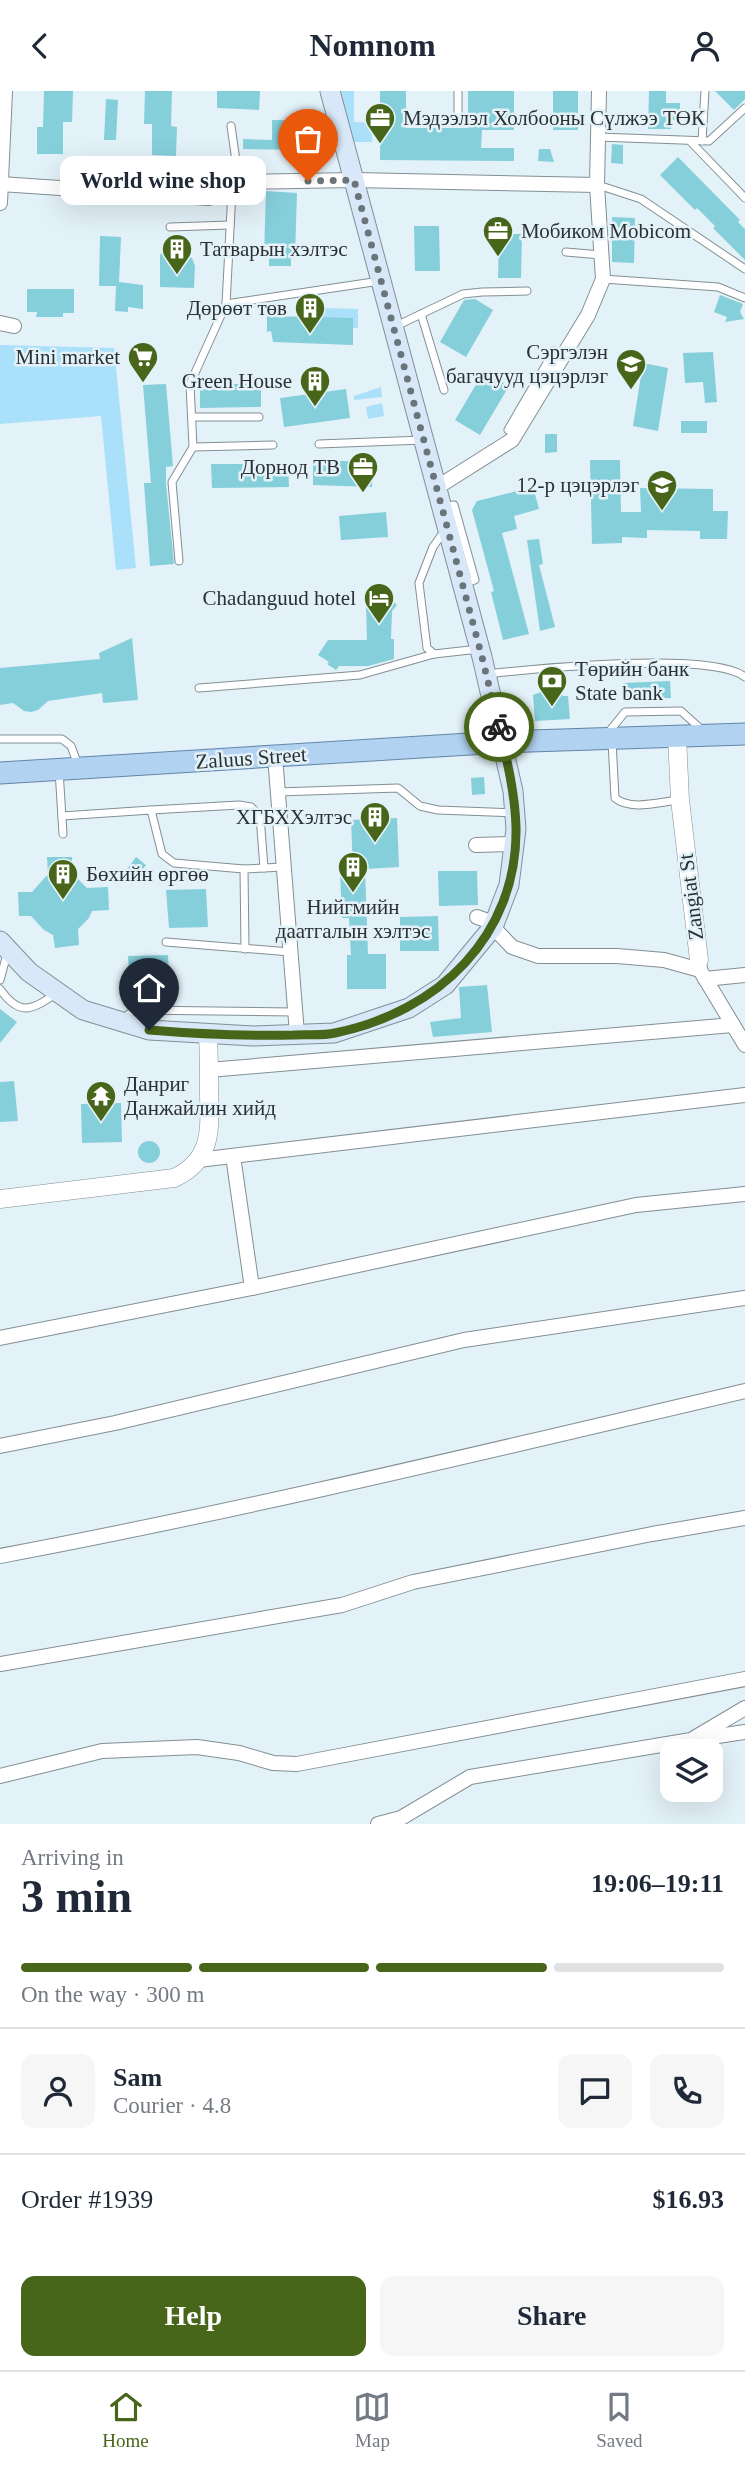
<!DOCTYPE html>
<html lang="en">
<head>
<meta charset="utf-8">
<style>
  :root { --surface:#fff; --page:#f6f6f7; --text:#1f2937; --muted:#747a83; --line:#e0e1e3; --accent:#486619 }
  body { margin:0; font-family:"Times New Roman",serif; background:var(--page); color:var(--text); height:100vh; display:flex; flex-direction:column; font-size:26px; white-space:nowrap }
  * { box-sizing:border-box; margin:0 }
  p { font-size:23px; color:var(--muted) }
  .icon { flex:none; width:38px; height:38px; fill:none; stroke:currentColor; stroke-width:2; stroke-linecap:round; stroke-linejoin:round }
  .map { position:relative; height:1733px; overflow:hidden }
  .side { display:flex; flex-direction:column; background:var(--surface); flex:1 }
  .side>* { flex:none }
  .controls { position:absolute; left:660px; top:1648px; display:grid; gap:14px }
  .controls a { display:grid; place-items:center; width:63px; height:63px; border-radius:14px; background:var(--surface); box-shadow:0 7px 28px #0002; font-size:35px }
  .pin { position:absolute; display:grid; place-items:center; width:60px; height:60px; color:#fff; margin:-72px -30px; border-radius:50% 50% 50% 0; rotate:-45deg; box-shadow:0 0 7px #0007 }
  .pin .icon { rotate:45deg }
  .courier { position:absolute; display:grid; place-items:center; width:70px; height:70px; margin:-35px; border:5px solid #486619; border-radius:50%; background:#fff; color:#222; box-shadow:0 2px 9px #0007 }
  .bubble { position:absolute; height:49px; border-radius:14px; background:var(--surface); box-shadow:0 7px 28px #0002; font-size:23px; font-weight:700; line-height:49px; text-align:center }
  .summary em { font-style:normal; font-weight:700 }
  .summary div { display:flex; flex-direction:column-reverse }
  .summary { display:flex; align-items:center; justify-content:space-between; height:119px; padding:0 21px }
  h1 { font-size:46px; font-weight:700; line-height:52px }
  .bar { display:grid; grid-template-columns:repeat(4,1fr); gap:10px 7px; align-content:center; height:84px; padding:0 21px }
  .bar i { height:9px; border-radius:5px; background:var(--line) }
  .bar .current { background:var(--accent) }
  .bar p { grid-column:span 4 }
  .line { display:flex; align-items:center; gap:18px; padding:0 21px; border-top:2px solid var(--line) }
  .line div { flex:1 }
  .round { display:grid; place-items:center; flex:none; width:74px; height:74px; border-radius:14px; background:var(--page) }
  .action { display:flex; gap:14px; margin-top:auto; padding:14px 21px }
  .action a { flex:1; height:80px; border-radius:14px; background:var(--accent); color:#fff; font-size:28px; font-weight:700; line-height:80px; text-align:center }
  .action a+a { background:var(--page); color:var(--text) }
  header { display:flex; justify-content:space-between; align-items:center; height:91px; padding:0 21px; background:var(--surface); font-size:32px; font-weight:700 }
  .dock { display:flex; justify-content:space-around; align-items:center; height:98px; border-top:2px solid var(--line); background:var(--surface); font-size:19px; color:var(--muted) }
  .dock a { display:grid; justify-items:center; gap:4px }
  .dock .current { color:var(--accent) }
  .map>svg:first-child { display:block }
  .green { fill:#aae0fa }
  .building { fill:#85cfdb }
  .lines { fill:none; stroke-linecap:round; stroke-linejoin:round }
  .service-casing { stroke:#828f95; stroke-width:9 }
  .minor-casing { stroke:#828f95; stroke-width:16 }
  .tertiary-casing { stroke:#828f95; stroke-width:19 }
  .secondary-casing { stroke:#828f95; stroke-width:21 }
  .primary-casing { stroke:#6186a9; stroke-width:23 }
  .service { stroke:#fff; stroke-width:7 }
  .minor { stroke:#fff; stroke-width:14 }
  .tertiary { stroke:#fff; stroke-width:18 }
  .secondary { stroke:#d8e8f8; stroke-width:19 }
  .primary { stroke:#b2d2f2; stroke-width:21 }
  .done { stroke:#6b7478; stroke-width:7; stroke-dasharray:0 12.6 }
  .route { stroke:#486619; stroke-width:9 }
  .labels { text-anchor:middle; stroke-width:5; stroke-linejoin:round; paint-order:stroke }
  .poi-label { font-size:21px; fill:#2b3133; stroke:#e3f1f8; text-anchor:end }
  .street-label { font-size:21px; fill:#2b3133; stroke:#e3f1f8 }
</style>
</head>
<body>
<header><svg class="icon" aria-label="back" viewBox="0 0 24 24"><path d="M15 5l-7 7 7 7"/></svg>Nomnom<svg class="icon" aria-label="person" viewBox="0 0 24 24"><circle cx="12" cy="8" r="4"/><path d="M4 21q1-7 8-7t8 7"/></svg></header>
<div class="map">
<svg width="745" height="1733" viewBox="0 0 745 1733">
  <rect width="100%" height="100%" fill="#e3f1f8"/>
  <g class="green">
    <polygon points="337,0 354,0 354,31 372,32 372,51 351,51"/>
    <polygon points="322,217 358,218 358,237 353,237 353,227 322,227"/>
    <polygon points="0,254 114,257 136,477 116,479 101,325 0,333"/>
    <polygon points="381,296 382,306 354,309 354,305"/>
    <polygon points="382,312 384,325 368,328 366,316"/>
  </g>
  <g class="building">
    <polygon points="44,0 73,0 72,31 63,31 63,63 37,63 37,36 43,36"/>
    <polygon points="145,0 172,0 171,35 177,36 176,65 152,64 152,33 144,33"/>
    <polygon points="217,0 260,0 259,19 217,17"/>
    <polygon points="380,0 406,0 406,37 468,37 468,0 514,0 514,39 482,39 481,57 514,57 514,70 380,69"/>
    <rect x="553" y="0" width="25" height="39"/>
    <polygon points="649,0 666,0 666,12 680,12 680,29 671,29 671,38 648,38"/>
    <polygon points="715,0 745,0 745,8 734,19"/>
    <polygon points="106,8 118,9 116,49 104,49"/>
    <polygon points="272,29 308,29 308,35 313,35 313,47 308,47 308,59 243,58 243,48 272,49"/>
    <polygon points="612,53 623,54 623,73 611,72"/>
    <polygon points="539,58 550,58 554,71 538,70"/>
    <polygon points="678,66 740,129 738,131 745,138 745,169 713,137 715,135 697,117 695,119 660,84"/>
    <polygon points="266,100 297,102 295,165 291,164 291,175 269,175 269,164 264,163"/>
    <polygon points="612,126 635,127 634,172 612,171"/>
    <polygon points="414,135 439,135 440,180 415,180"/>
    <polygon points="499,143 522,143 521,187 498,187"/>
    <polygon points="100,145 121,146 119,191 143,194 143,218 128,216 128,221 115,220 116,195 99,195"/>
    <polygon points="160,163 184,163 192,167 195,175 194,197 160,196"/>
    <polygon points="27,198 74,198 74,222 63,222 63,226 36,226 37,221 27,221"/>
    <polygon points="720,204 743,213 740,221 744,228 725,231 727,226 714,221"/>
    <polygon points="475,208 493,219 466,266 440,251 464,209"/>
    <polygon points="267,225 353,227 353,254 273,251 271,240 267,241"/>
    <polygon points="713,261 717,311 705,312 703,291 685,292 683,262"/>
    <polygon points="643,272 668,277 658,340 633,335"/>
    <polygon points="484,280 509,295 480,344 455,329"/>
    <polygon points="166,293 173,375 166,376 166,392 174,473 150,475 144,392 151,392 143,294"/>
    <polygon points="225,293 261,293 261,316 200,317 200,294"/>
    <polygon points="346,298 350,327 284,336 280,307"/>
    <rect x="681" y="330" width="26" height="12"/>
    <polygon points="545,343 557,343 557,361 545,362"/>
    <polygon points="313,369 373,371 372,396 313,394"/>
    <polygon points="590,369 620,369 621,421 641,421 640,397 713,398 713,420 728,420 727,448 700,448 700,440 647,439 647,447 622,446 622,452 592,453"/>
    <polygon points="211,373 288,373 289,396 212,397"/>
    <polygon points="533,396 539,418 514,425 517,438 502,442 529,543 503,549 491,501 494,500 472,419 477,410"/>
    <polygon points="386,421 388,446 341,449 339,425"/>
    <polygon points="539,448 543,473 539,474 555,536 540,540 527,449"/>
    <polygon points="378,500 388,510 390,507 397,514 392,520 391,548 394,548 394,568 368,575 339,575 336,579 327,573 329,571 318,564 328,549 367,549 366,512"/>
    <polygon points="132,547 138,609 103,612 102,602 48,610 38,619 31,621 24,620 13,612 0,614 0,577 100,568 99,562"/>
    <polygon points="670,590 671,607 623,609 623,592"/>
    <polygon points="546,599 555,599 563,605 568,605 570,628 535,630 533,604"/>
    <polygon points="484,686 485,703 472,704 471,687"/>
    <polygon points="397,727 399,776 365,778 368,863 386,863 386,898 347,898 347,864 351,864 349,827 342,827 340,780 353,779 351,729"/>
    <polygon points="47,766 72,766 72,782 87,797 108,796 109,819 92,820 89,827 78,838 79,854 55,857 53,844 44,839 31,825 19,825 18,801 32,801 48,783"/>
    <polygon points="136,766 146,774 132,793 122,785"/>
    <polygon points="438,780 477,780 478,814 439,815"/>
    <polygon points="206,798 208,836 169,837 166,799"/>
    <polygon points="438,825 439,860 400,860 400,826"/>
    <polygon points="168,864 170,902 130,903 128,865"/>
    <polygon points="487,894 492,941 433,946 430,931 461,927 459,896"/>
    <polygon points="0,918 17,931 0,952"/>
    <polygon points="14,990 18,1030 0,1031 0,991"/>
    <polygon points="121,1012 122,1051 82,1052 81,1013"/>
    <circle cx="149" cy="1061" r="11"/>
  </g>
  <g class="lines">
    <g class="service-casing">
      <g id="service">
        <polyline points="458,0 458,23"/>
        <polyline points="231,35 239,91"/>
        <polyline points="598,46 709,50 745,17"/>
        <polyline points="690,50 745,107"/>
        <polyline points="702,50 705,0"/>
        <polyline points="598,94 641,108 745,178"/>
        <polyline points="170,136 230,134"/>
        <polyline points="566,161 601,164"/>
        <polyline points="603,188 718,196 745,207"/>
        <polyline points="226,213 380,190"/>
        <polyline points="421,223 444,299"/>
        <polyline points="394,236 463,203 482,201 527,200"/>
        <polyline points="528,322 520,318 554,260"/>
        <polyline points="192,326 259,326"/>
        <polyline points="508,339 520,318"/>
        <polyline points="319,353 423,349"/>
        <polyline points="193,356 273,354"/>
        <polyline points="445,416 454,414 475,489 463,492"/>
        <polyline points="445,439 433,456 419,492 427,557 434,563 479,558"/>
        <polyline points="179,470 172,391 193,356 190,293 226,213 232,100"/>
        <path d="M486,583C534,578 712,560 745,586"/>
        <polyline points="199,597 360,584 434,563"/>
        <polyline points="608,642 625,621 681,620 702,639"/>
        <polyline points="0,648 62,648 71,655 78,674"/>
        <path d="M612,650L615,707C631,720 659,711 679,709"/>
        <polyline points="59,679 63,743"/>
        <polyline points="278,701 398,697 420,715 438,719 514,722"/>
        <polyline points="151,719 239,714 251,716 260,725 264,777"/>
        <polyline points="62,725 151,719 162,763 174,772 244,778"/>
        <polyline points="166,851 290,861"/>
        <polyline points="245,858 244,778 283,776"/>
        <polyline points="0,889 7,863"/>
        <path d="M0,898C20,927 33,918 57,902"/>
        <polyline points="122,929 134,919 295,921"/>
      </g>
    </g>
    <g class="minor-casing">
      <g id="minor">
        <polyline points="0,93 209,107 232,99 239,91 354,89 597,94"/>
        <polyline points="0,112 5,0"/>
        <polyline points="0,232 14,235"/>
        <polyline points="436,397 512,349 588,224 603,188 597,94 599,0"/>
        <polyline points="275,665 297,943"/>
        <polyline points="476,754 514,753"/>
        <polyline points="477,826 494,832"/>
        <polyline points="493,836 512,856 538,865 617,865 664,869 700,879"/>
        <polyline points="699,870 700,879 745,954"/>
        <polyline points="705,888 745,884"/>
        <polyline points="209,979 733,934"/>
        <polyline points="233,1065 252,1197"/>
        <polyline points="198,1069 745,1004"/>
        <polyline points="0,1247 247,1198 636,1114 745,1103"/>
        <polyline points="0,1355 115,1332 464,1249 745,1207"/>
        <path d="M0,1465C250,1418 497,1358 745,1300"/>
        <polyline points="0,1573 342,1514 413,1491 652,1443 745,1427"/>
        <polyline points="698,1648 745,1641"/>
        <polyline points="0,1685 102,1660 197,1656 239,1662 273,1672 297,1673 745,1588"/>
        <polyline points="378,1733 401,1727 470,1686 691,1649 745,1617"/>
      </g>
    </g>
    <g class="tertiary-casing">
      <g id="tertiary">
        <polyline points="677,645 680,709 699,869"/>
        <path d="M0,1108L174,1087C212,1070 210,1039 209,1004C209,984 209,964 208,944"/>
      </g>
    </g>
    <g class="secondary-casing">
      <polyline id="secondary" points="0,850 29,881 83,919 149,939 253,945 334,942 409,917 445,894 493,836 509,794 516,738 513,700 482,566 330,0"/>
    </g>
    <g class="primary-casing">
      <polyline id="primary" points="0,682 502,651 745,643"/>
    </g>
    <use href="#service" class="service"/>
    <use href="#minor" class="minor"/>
    <use href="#tertiary" class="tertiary"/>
    <use href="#secondary" class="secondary"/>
    <use href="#primary" class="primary"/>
  </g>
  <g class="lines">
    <polyline class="done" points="308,90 354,89 482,566 499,636"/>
    <path class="route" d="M149,939C197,943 244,945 293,944C306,943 322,945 335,942C438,921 518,845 516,736C515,702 507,669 499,636"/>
  </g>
  <defs>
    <g id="office-pin" transform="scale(1.575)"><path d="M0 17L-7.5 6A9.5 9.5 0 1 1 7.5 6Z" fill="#486619" stroke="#e3f1f8"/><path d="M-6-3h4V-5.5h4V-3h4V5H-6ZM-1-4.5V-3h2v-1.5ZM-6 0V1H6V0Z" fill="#fff"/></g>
    <g id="building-pin" transform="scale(1.575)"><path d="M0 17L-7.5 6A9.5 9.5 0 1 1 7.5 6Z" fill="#486619" stroke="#e3f1f8"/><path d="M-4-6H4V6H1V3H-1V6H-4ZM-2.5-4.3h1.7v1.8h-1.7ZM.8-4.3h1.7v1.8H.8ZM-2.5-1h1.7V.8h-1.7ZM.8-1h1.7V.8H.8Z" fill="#fff"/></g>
    <g id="supermarket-pin" transform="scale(1.575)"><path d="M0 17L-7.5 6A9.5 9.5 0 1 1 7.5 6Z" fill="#486619" stroke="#e3f1f8"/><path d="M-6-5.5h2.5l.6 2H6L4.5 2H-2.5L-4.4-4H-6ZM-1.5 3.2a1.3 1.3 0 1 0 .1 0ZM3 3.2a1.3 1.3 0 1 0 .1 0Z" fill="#fff"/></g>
    <g id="school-pin" transform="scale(1.575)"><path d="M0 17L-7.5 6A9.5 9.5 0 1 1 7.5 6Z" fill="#486619" stroke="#e3f1f8"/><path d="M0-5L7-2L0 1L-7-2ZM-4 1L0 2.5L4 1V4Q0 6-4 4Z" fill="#fff"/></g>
    <g id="hotel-pin" transform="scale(1.575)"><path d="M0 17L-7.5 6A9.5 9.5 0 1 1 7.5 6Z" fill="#486619" stroke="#e3f1f8"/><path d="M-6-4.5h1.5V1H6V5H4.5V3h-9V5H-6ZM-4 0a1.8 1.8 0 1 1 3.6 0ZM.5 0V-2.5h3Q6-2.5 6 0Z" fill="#fff"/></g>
    <g id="bank-pin" transform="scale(1.575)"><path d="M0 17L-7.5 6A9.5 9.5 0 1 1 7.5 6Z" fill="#486619" stroke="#e3f1f8"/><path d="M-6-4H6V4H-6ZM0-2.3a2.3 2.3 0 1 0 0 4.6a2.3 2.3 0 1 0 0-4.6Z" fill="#fff"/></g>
    <g id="temple-pin" transform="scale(1.575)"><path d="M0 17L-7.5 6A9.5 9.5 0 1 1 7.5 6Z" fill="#486619" stroke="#e3f1f8"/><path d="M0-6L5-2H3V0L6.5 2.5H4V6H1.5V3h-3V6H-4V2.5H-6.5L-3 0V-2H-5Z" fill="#fff"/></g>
  </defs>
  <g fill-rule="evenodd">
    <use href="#office-pin" x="380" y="27"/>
    <use href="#office-pin" x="498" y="140"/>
    <use href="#building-pin" x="177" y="158"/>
    <use href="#building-pin" x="310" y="217"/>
    <use href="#supermarket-pin" x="143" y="266"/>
    <use href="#school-pin" x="631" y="273"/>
    <use href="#building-pin" x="315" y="290"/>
    <use href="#office-pin" x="363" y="376"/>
    <use href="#school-pin" x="662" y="394"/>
    <use href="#hotel-pin" x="379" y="507"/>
    <use href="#bank-pin" x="552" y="590"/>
    <use href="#building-pin" x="375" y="726"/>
    <use href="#building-pin" x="353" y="776"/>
    <use href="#building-pin" x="63" y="783"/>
    <use href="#temple-pin" x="101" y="1005"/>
  </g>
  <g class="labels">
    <g class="poi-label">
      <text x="403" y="34" text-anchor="start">Мэдээлэл Холбооны Сүлжээ ТӨК</text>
      <text x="521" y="147" text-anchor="start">Мобиком Mobicom</text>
      <text x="200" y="165" text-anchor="start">Татварын хэлтэс</text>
      <text x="287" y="224">Дөрөөт төв</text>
      <text x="608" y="268">Сэргэлэн<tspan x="608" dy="24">багачууд цэцэрлэг</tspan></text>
      <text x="120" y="273">Mini market</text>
      <text x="292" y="297">Green House</text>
      <text x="340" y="383">Дорнод ТВ</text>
      <text x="639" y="401">12-р цэцэрлэг</text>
      <text x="356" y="514">Chadanguud hotel</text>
      <text x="575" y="585" text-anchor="start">Төрийн банк<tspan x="575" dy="24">State bank</tspan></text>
      <text x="352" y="733">ХГБХХэлтэс</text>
      <text x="86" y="790" text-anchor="start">Бөхийн өргөө</text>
      <text x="353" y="823" text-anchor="middle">Нийгмийн<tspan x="353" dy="24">даатгалын хэлтэс</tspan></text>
      <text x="124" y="1000" text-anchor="start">Данриг<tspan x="124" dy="24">Данжайлин хийд</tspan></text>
    </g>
    <g class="street-label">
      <text transform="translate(251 667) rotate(-4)" y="7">Zaluus Street</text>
      <text transform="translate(691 806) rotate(-97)" y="7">Zangiat St</text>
    </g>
  </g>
</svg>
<div class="controls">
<a><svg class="icon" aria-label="layers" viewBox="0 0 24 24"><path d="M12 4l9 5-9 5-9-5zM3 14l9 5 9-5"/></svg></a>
</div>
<div class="pin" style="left:308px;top:90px;background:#ea580c"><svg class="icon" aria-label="bag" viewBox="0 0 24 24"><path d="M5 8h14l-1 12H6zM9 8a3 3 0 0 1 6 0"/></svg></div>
<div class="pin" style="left:149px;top:939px;background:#1f2937"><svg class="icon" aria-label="home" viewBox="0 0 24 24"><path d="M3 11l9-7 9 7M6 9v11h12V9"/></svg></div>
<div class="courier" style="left:499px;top:636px"><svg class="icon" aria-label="bike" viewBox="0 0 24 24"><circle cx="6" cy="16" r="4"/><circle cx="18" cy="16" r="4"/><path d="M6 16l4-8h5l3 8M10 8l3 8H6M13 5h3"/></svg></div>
<div class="bubble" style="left:60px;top:65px;width:206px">World wine shop</div>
</div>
<section class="side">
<div class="summary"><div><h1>3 min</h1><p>Arriving in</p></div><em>19:06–19:11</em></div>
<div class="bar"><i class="current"></i><i class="current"></i><i class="current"></i><i></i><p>On the way · 300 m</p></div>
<div class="line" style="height:126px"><a class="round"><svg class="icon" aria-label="person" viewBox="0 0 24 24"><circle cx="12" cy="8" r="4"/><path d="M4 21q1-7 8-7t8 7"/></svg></a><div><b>Sam</b><p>Courier · 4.8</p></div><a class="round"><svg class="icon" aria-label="chat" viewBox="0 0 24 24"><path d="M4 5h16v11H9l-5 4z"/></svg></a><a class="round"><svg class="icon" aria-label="phone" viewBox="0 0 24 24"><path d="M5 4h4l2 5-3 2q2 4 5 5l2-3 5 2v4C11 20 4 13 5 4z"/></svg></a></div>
<div class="line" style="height:91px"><div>Order #1939</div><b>$16.93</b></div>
<div class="action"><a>Help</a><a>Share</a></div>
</section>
<nav class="dock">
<a class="current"><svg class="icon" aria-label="home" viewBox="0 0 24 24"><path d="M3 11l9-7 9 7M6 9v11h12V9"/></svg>Home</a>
<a><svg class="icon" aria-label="map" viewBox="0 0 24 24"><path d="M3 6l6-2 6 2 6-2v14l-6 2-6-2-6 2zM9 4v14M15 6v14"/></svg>Map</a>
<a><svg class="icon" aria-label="saved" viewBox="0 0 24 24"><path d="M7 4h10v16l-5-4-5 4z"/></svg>Saved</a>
</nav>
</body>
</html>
